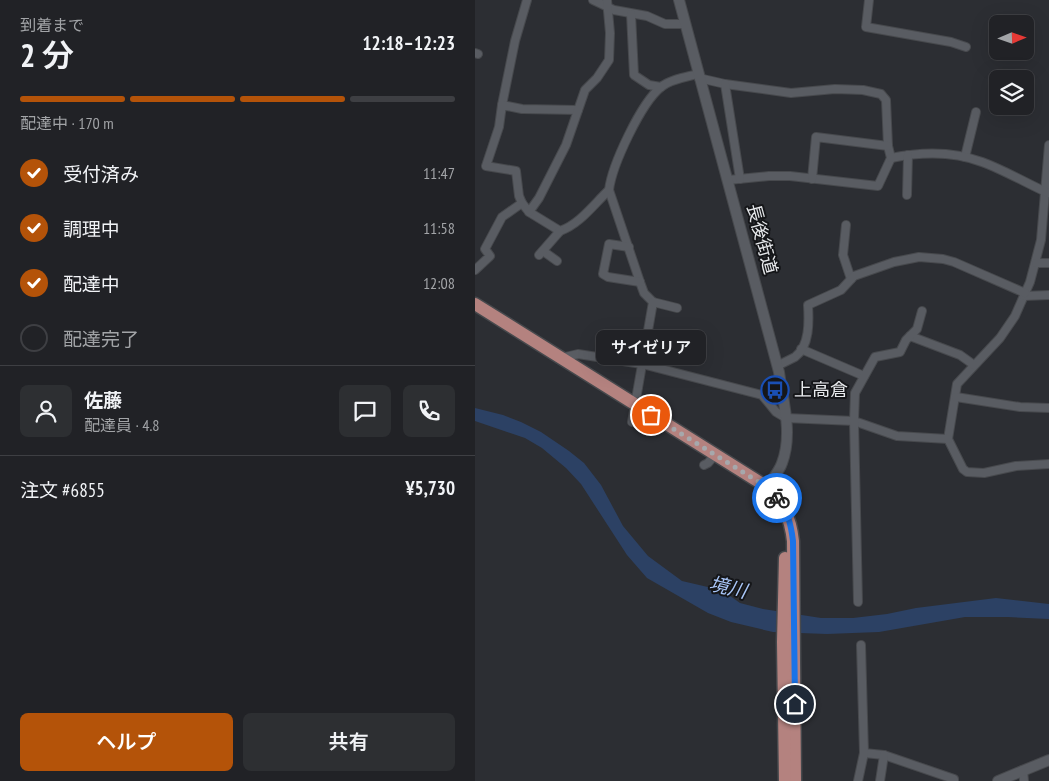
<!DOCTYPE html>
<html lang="ja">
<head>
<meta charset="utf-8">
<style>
  :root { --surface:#212226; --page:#2d2f32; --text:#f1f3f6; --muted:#a2a4a7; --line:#3e3f43; --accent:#b45309 }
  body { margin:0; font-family:"PT Sans Narrow","Noto Sans JP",sans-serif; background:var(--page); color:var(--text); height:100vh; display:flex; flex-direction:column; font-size:19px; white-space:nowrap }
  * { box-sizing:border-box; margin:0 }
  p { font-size:16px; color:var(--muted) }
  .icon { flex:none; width:28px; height:28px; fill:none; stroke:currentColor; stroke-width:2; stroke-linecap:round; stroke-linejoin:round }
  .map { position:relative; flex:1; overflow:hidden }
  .side { display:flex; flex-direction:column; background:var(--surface); width:475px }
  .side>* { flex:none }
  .needle { width:32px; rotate:88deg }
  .buttons { position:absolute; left:514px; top:15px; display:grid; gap:10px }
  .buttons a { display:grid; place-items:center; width:45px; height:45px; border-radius:8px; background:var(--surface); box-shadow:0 5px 20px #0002,0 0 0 1px var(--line); font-size:25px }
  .pin { position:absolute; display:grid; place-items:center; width:42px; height:42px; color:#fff; margin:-21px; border:2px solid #fff; border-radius:50%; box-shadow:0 1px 5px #0007 }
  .courier { position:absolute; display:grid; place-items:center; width:50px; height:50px; margin:-25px; border:4px solid #1a73e8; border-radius:50%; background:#fff; color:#222; box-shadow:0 1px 6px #0007 }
  .bubble { position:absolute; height:35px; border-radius:8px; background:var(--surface); box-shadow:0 5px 20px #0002,0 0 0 1px var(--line); font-size:16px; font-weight:600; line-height:35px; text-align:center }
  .overview em { font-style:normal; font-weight:600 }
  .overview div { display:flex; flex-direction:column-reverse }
  .overview { display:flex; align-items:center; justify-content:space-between; height:85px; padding:0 20px }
  h1 { font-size:32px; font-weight:600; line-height:38px }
  .bar { display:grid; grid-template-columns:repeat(4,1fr); gap:8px 5px; align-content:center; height:60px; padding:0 20px }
  .bar i { height:6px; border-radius:4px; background:var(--line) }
  .bar .on { background:var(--accent) }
  .bar p { grid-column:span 4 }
  .line { display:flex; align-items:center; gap:12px; padding:0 20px; border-top:1px solid var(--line) }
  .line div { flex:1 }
  .round { display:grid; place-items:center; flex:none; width:52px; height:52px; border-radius:8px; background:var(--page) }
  ol { padding:0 20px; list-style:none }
  li { display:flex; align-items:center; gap:15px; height:55px }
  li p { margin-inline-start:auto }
  li .icon { padding:5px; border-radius:50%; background:var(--accent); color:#fff; stroke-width:4 }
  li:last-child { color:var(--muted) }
  li i { width:28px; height:28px; border:2px solid var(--line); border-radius:50% }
  .primary-button { display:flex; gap:10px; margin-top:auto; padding:10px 20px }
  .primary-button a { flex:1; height:58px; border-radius:8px; background:var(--accent); color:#fff; font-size:20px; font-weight:600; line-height:58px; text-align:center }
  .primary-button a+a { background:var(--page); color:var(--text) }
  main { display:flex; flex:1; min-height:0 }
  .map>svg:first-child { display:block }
  .water { fill:#2c4164 }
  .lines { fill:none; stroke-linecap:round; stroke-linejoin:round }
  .minor-casing { stroke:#47494d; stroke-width:10 }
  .tertiary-casing { stroke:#47494d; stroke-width:12 }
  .primary-casing { stroke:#47494d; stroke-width:15 }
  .minor { stroke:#595c62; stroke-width:8 }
  .tertiary { stroke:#595c62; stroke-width:10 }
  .primary { stroke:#b4827f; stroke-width:12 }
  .done { stroke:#a6a8ac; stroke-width:5; stroke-dasharray:0 9 }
  .route { stroke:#1a73e8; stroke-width:6 }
  .labels { text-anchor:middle; stroke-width:4; stroke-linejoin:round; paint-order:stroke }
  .street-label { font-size:18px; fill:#e8eaed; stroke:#151619 }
  .poi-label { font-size:18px; fill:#e8eaed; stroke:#151619; text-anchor:start }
  .water-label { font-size:19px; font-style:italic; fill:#a9c6f8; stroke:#151619 }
</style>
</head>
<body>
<main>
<section class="side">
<div class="overview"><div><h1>2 分</h1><p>到着まで</p></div><em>12:18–12:23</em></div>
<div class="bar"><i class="on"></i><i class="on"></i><i class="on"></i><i></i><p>配達中 · 170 m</p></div>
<ol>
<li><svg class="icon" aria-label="check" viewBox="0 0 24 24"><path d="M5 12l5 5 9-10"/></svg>受付済み<p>11:47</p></li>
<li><svg class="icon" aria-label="check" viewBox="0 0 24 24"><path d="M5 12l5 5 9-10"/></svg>調理中<p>11:58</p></li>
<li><svg class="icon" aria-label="check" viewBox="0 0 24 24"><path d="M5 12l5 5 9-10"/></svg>配達中<p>12:08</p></li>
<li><i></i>配達完了</li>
</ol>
<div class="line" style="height:90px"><a class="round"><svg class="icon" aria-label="person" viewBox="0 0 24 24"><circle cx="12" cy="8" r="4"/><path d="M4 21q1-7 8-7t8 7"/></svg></a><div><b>佐藤</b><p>配達員 · 4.8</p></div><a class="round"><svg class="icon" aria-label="chat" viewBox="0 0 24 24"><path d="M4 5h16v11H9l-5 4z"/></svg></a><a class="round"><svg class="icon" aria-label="phone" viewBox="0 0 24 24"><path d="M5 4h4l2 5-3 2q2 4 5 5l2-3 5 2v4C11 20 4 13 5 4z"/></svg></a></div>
<div class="line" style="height:65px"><div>注文 #6855</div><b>¥5,730</b></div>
<div class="primary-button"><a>ヘルプ</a><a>共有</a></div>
</section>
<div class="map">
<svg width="574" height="781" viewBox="0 0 574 781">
  <rect width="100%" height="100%" fill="#2c2e33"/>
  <polygon class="water" points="0,408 28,415 46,422 66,432 94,451 109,463 126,485 148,526 173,556 207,581 237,588 251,593 265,603 288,609 346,618 378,618 412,614 441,608 521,598 574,604 574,619 533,617 490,617 404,632 352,634 298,632 256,622 233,613 172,578 152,555 106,484 91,468 67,448 50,438 0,421"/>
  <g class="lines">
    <g class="minor-casing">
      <g id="minor">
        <polyline points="118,0 139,10 172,16 190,24 210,24"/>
        <polyline points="394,0 391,27 476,42 491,47"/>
        <polyline points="156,14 159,75 174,85 186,87"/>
        <polyline points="0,53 3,54"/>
        <polyline points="224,78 250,84 316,93 360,89 388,90 406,94 411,100 413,146 416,158 403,186 315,176 294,176 253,180"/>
        <polyline points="250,84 265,179"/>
        <polyline points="27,105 40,41 52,0"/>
        <polyline points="574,145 566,240 555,282 540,316 525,338 482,384 473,439 488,469 492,472 509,473 541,466 574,464"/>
        <polyline points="490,157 501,112"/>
        <path d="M416,158C445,152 478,151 507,162C529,170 551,183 573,193"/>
        <polyline points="337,179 341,137 413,146"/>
        <polyline points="134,190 165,282 169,293 178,302 157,422"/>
        <polyline points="432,195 433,155"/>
        <polyline points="47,203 44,196 41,171 11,166 24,127 27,105 47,109 103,110"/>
        <path d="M54,212L85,231C105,224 119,204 134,190C137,165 166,103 186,87C196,79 212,77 223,74"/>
        <polyline points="371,225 368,255 376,279"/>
        <polyline points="154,247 134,244 128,274 133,277 165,282"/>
        <polyline points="68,251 82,261"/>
        <polyline points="64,255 85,231"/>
        <polyline points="561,263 574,263"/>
        <polyline points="0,270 15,256 10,249 27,217 47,203 54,212 64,198 91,145 110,90 122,78 134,60 135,33 132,0"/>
        <polyline points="549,296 574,295"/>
        <polyline points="178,302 202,308"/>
        <polyline points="435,336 485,355 499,365"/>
        <polyline points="326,349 389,376"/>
        <polyline points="86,358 103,354 167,364 287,395 301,412 311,418 379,421 422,436 473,439"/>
        <path d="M302,366C308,363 314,360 320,357C335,346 334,321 333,305L366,290L379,276L419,262L444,257L468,259L479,262L550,293"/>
        <polyline points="481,397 545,407 574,408"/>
        <polyline points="229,465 233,463 240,455"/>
        <polyline points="383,602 379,421 380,393 400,357 425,352 431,340 442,329 447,311"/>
        <polyline points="389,753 409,755 479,779 479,781"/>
        <polyline points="548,770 549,781"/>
        <polyline points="383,781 389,753 386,645"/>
        <polyline points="405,781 409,755"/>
      </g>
    </g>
    <g class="tertiary-casing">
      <g id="tertiary">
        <path d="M204,0L304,372C308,401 318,434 307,463C304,472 297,479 292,487"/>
        <polyline points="523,781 574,760"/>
      </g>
    </g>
    <g class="primary-casing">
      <g id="primary">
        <path d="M0,304L292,487C309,507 315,515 318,541L320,781"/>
        <polyline points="310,781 308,642 310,558"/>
      </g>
    </g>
    <use href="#minor" class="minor"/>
    <use href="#tertiary" class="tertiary"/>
    <use href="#primary" class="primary"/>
  </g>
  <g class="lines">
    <polyline class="done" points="176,415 292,487 302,498"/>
    <path class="route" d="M302,498C313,511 316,525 318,541L320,704"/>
  </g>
  <defs>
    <g id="bus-ring" transform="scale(1.4375)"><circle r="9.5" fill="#151619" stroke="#1a4fb4" stroke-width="1.5"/><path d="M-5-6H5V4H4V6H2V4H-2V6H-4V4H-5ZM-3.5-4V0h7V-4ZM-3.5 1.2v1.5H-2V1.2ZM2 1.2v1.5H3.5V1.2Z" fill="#1a4fb4"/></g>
  </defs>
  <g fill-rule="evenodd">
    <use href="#bus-ring" x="300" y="390"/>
  </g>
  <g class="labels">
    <g class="street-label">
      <text transform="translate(287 239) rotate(75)" y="6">長後街道</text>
    </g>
    <g class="poi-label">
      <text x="319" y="396">上高倉</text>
    </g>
    <g class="water-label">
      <text transform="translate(253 587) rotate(13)" y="7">境川</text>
    </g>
  </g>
</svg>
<div class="buttons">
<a><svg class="needle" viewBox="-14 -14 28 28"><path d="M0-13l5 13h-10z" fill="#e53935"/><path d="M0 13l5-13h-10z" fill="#a2a4a7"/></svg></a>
<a><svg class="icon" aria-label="layers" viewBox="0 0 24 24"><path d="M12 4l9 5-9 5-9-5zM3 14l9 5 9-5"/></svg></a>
</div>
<div class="pin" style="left:176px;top:415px;background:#ea580c"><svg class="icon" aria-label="bag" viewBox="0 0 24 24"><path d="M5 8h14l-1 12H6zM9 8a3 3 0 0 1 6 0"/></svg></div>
<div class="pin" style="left:320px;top:704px;background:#1f2937"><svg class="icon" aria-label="home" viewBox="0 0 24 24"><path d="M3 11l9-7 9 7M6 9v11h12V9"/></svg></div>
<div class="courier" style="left:302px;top:498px"><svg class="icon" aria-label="bike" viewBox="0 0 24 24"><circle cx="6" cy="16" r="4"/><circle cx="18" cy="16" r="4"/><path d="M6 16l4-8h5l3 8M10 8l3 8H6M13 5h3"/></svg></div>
<div class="bubble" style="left:121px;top:330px;width:110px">サイゼリア</div>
</div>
</main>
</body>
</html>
